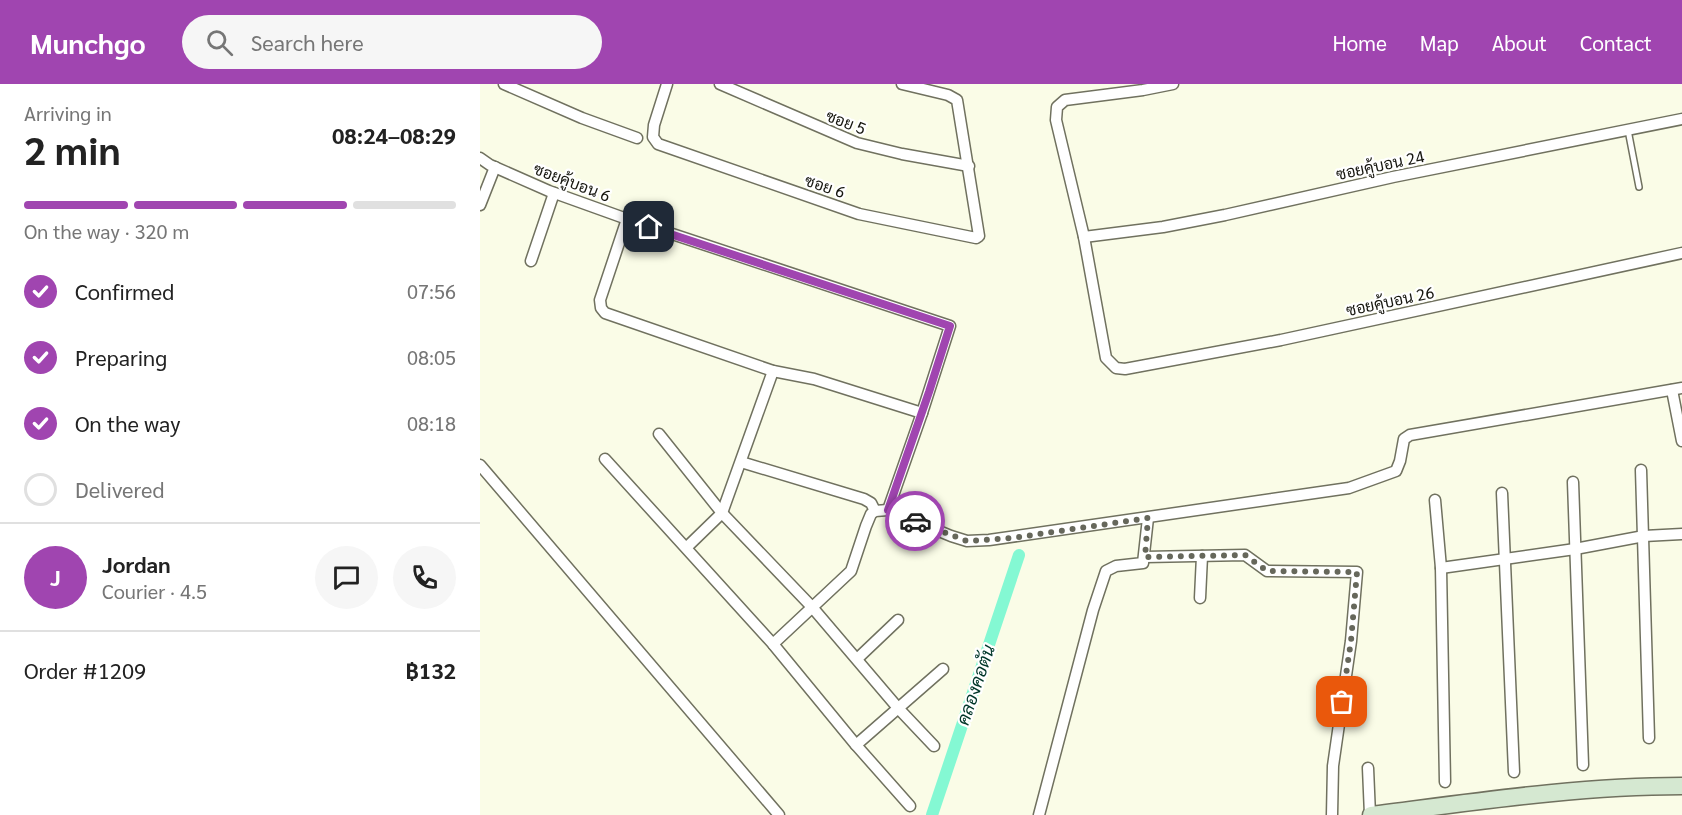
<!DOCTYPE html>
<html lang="en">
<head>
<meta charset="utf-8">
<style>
  :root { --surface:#fff; --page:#f6f6f6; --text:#222; --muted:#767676; --line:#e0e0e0; --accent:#a045b0 }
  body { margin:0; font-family:Georgia,Sarabun,serif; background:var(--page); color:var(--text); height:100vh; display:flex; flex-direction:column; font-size:22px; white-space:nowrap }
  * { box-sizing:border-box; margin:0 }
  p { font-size:20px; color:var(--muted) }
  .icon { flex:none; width:33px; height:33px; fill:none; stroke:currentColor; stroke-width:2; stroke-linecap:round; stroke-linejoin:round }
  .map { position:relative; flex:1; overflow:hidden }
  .drawer { display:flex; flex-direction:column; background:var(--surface); width:480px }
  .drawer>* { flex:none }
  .pin { position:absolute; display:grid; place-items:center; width:51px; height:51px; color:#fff; margin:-26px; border-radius:12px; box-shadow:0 3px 9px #0006 }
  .courier { position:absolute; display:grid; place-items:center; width:60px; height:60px; margin:-30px; border:4px solid #a045b0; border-radius:50%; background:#fff; color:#222; box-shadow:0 2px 8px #0007 }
  .summary em { font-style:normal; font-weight:700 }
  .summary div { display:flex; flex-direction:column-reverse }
  .summary { display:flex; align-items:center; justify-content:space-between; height:102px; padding:0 24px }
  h1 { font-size:39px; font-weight:700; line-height:45px }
  .bar { display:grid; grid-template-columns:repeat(4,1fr); gap:9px 6px; align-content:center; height:72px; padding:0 24px }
  .bar i { height:8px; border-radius:4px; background:var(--line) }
  .bar .active { background:var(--accent) }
  .bar p { grid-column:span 4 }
  .line { display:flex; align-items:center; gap:15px; padding:0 24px; border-top:2px solid var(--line) }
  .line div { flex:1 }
  .round { display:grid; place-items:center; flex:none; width:63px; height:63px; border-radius:32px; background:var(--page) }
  ol { padding:0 24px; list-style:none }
  li { display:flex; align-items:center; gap:18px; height:66px }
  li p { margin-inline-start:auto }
  li .icon { padding:6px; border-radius:50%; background:var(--accent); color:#fff; stroke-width:4 }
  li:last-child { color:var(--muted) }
  li i { width:33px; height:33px; border:3px solid var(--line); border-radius:50% }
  header { display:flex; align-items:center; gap:36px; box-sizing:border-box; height:84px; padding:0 30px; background:var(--accent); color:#fff }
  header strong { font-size:28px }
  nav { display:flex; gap:33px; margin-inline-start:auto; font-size:21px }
  .search { width:420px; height:54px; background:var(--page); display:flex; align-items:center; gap:15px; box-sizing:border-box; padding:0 21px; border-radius:33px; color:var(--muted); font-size:22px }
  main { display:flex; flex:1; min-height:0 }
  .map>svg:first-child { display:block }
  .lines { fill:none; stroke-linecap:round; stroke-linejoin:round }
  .canal { stroke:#84f8d3; stroke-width:12 }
  .service-casing { stroke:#70715f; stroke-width:8 }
  .minor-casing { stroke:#70715f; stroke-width:13 }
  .secondary-casing { stroke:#70715f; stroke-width:19 }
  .service { stroke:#fff; stroke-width:5 }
  .minor { stroke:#fff; stroke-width:10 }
  .secondary { stroke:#d5e8d1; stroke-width:16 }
  .done { stroke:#66675b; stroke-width:6; stroke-dasharray:0 10.8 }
  .route { stroke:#a045b0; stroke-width:8 }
  .labels { text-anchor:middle; stroke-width:4.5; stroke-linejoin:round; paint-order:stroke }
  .street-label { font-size:16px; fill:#171710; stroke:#fff }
  .water-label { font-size:18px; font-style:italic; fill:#003629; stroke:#fff }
</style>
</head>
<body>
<header>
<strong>Munchgo</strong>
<div class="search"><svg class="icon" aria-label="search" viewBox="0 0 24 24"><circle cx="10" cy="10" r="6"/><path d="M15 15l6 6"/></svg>Search here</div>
<nav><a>Home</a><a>Map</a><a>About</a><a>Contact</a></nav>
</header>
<main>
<section class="drawer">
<div class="summary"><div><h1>2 min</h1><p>Arriving in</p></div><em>08:24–08:29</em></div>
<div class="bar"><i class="active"></i><i class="active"></i><i class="active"></i><i></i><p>On the way · 320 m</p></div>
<ol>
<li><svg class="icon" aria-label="check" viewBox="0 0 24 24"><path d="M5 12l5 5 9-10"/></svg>Confirmed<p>07:56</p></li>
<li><svg class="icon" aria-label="check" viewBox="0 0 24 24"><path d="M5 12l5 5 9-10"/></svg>Preparing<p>08:05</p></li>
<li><svg class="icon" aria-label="check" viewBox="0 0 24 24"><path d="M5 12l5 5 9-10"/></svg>On the way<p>08:18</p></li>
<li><i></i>Delivered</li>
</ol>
<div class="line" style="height:108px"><b class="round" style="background:var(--accent);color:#fff">J</b><div><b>Jordan</b><p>Courier · 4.5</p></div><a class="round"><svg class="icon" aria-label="chat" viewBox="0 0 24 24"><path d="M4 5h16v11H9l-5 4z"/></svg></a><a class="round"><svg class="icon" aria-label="phone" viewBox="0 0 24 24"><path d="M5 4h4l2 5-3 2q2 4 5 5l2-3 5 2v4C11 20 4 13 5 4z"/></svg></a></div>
<div class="line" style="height:78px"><div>Order #1209</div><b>฿132</b></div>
</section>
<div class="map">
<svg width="1202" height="731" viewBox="0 0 1202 731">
  <rect width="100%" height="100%" fill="#fafce7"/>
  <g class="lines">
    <polyline class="canal" points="452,731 539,471"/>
    <g class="service-casing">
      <polyline id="service" points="1148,46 1159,103"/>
    </g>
    <g class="minor-casing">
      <g id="minor">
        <polyline points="24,0 102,34 157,54"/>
        <polyline points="187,0 174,41 173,53 178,60 379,130 496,154 499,152 477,16 468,11 422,0"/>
        <polyline points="240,0 377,59 422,70 489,82"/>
        <polyline points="693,0 663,6 585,16 577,23 576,36 604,153 626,274 636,284 645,285 801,256 1202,169"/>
        <polyline points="0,74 10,81 69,107 147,135 470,242 442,329 408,426"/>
        <polyline points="0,121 15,83"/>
        <polyline points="147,135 120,216 121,224 125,229 293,287 334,295 442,329"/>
        <polyline points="604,153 683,143 745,131 913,93 1202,35"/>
        <polyline points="51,177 74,109"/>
        <polyline points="1192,306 1202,357"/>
        <polyline points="179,350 242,429 332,523 418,624 454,662"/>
        <polyline points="125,375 293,560 376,661 430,722"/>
        <polyline points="261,378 384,415 391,419 395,427"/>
        <polyline points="0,381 299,731"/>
        <polyline points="1161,386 1169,654"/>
        <polyline points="1093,398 1103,681"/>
        <polyline points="1022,409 1034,688"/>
        <polyline points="955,416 961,484 965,698"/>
        <polyline points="207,463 242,429 293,287"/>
        <polyline points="665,473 765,471 787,487 877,488 871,557 853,682 852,731"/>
        <polyline points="961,484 1095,465 1164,452 1202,450"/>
        <polyline points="720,514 722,472"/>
        <polyline points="293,560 371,487 386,442 391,430 395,427 408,426 471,452 487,457 509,456 869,404 916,387 920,377 924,355 930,351 1202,304"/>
        <polyline points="377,575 418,536"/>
        <polyline points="376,661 463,585"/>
        <polyline points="888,684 890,731"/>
        <polyline points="559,731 613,526 626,487 636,482 663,479 668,434"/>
      </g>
    </g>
    <g class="secondary-casing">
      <path id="secondary" d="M891,731C994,718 1098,702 1202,702"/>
    </g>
    <use href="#service" class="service"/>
    <use href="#minor" class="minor"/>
    <use href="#secondary" class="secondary"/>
  </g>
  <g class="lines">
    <polyline class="done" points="435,437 487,457 532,454 668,434 665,473 765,471 787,487 877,488 871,557 862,618"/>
    <polyline class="route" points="169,143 470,242 449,308 408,426 435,437"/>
  </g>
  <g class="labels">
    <g class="street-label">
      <text transform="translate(366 38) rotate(21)" y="6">ซอย 5</text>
      <text transform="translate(900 81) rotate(-12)" y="6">ซอยคู้บอน 24</text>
      <text transform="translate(92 98) rotate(21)" y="6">ซอยคู้บอน 6</text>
      <text transform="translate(345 102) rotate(19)" y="6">ซอย 6</text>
      <text transform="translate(910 217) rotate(-12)" y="6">ซอยคู้บอน 26</text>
    </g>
    <g class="water-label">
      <text transform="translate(496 601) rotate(-71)" y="6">คลองคอตัน</text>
    </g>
  </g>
</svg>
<div class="pin" style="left:862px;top:618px;background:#ea580c"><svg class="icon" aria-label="bag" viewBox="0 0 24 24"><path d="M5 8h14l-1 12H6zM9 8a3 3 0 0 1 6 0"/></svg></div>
<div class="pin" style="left:169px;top:143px;background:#1f2937"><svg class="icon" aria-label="home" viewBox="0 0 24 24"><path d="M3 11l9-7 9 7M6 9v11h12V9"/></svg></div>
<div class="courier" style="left:435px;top:437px"><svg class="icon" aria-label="car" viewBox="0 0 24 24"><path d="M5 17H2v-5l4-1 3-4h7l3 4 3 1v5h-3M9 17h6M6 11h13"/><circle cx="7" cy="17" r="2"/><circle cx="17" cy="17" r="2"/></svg></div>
</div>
</main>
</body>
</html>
